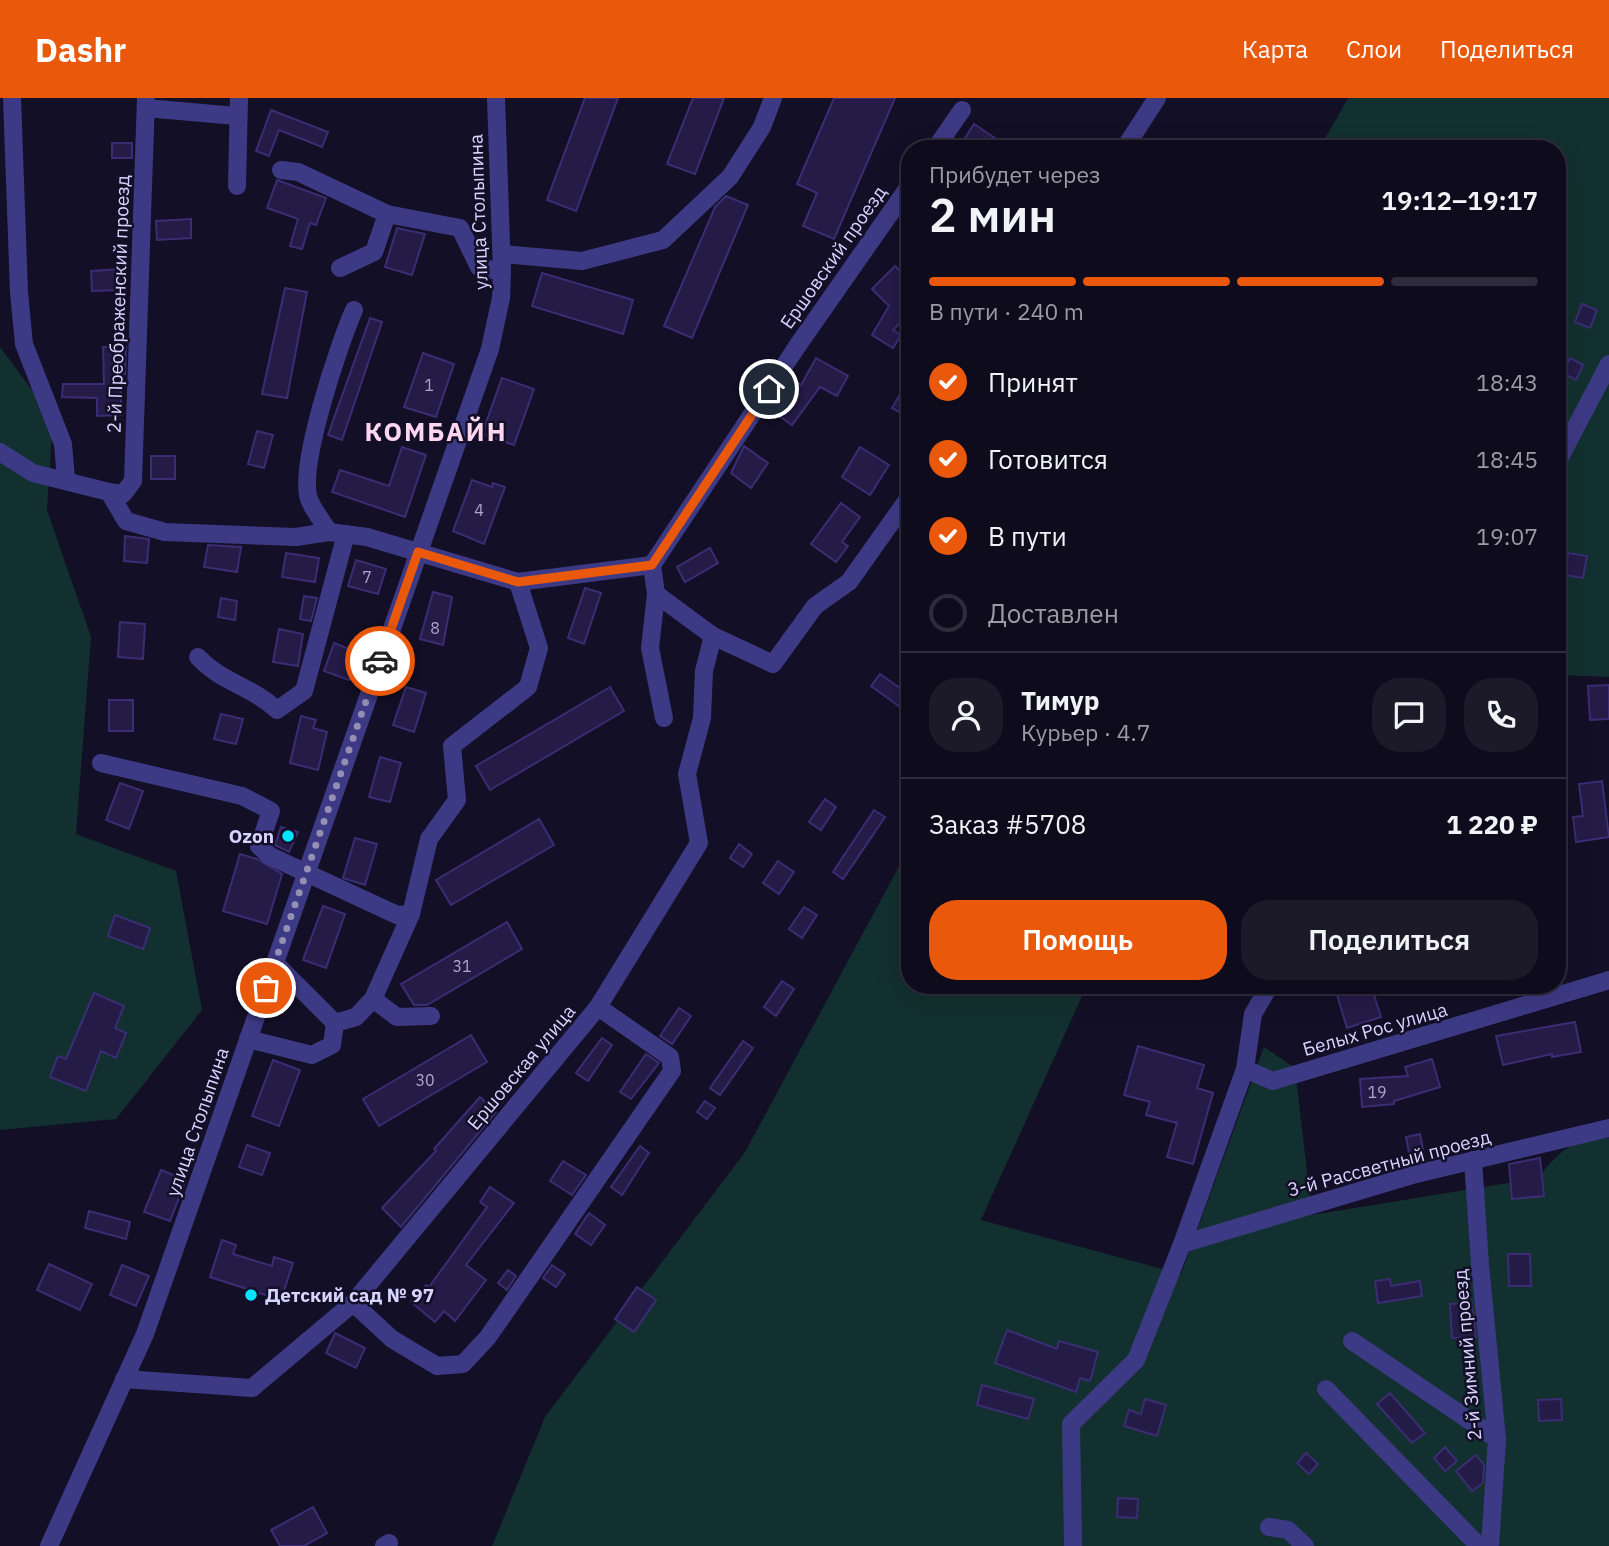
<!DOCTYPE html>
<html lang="ru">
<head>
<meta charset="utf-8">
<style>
  :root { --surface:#0e0b1c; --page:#1c1929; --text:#f1f3f6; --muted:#9b9ba3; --line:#2e2b3b; --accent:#ea580c }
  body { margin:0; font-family:"IBM Plex Sans",sans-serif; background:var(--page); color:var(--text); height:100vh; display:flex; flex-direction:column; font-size:26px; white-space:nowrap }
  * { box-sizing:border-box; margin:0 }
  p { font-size:23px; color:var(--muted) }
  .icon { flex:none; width:38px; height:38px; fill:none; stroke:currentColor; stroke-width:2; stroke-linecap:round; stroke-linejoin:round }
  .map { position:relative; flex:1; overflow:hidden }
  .side { position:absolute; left:901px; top:42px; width:665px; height:854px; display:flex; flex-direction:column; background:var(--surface); border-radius:28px; box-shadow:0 7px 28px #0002,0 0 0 2px var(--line) }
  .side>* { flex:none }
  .pin { position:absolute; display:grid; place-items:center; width:60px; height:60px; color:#fff; margin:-30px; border:4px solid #fff; border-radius:50%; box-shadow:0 2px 7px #0007 }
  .courier { position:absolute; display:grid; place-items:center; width:70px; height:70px; margin:-35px; border:5px solid #ea580c; border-radius:50%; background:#fff; color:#222; box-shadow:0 2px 9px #0007 }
  .overview em { font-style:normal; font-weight:600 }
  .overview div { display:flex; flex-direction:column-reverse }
  .overview { display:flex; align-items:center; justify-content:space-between; height:119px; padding:0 28px }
  h1 { font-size:46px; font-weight:600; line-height:52px }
  .bar { display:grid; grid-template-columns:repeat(4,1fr); gap:10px 7px; align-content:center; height:84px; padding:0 28px }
  .bar i { height:9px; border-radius:5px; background:var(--line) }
  .bar .selected { background:var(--accent) }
  .bar p { grid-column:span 4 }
  .line { display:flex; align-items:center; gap:18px; padding:0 28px; border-top:2px solid var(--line) }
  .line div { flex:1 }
  .round { display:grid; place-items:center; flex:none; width:74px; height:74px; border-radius:28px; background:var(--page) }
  ol { padding:0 28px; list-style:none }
  li { display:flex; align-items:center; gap:21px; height:77px }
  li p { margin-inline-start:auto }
  li .icon { padding:7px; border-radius:50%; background:var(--accent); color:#fff; stroke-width:4 }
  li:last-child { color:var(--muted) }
  li i { width:38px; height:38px; border:4px solid var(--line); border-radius:50% }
  .primary-button { display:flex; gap:14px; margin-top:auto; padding:14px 28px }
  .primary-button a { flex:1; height:80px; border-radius:28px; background:var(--accent); color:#fff; font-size:28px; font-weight:600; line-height:80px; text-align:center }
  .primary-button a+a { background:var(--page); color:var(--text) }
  header { display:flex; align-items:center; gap:42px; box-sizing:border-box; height:98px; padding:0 35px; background:var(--accent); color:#fff }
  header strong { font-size:33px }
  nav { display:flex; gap:38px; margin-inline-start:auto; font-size:24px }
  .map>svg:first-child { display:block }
  .green { fill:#12302f }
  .building { fill:#241b47; stroke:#3b2d73; stroke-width:2 }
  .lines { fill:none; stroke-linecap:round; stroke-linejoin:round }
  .minor { stroke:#3d3a85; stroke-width:18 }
  .done { stroke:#948fb3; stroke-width:7; stroke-dasharray:0 12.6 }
  .route { stroke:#ea580c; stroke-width:9 }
  .poi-dot { fill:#00e5ff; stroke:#130f26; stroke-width:2.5 }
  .labels { text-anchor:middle; stroke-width:5; stroke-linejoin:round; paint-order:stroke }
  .number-label { font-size:16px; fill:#aca6d1 }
  .street-label { font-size:19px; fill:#d9d4ff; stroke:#130f26 }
  .poi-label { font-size:19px; font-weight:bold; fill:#d9d4ff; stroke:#130f26; text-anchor:end }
  .district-label { font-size:26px; font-weight:bold; letter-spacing:2px; fill:#ffd6f0; stroke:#130f26 }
</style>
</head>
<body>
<header>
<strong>Dashr</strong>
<nav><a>Карта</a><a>Слои</a><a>Поделиться</a></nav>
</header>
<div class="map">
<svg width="1609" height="1448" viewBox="0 0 1609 1448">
  <rect width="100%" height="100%" fill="#130f26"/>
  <g class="green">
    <polygon points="1348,0 1609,0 1609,579 1558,577 1558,51 1319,51"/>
    <polygon points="0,249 53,320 47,412 91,539 76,736 176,773 202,912 116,1021 0,1032"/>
    <path d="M910,748V887H1087L981,1122L1181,1176L1264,949L1295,970L1312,1117L1538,1080C1555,1058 1579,1033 1609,1040V1448H492L545,1319L745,1054Z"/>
  </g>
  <g class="building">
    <polygon points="585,0 618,0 576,113 547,102"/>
    <polygon points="693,0 724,0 695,76 667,66"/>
    <polygon points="834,0 895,0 834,141 803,128 817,95 797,86"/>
    <polygon points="271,12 328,34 322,49 279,32 269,58 256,53"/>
    <polygon points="974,26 1011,51 977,51 964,42"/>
    <rect x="112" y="45" width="20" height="15"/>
    <polygon points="277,82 326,100 316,127 310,125 302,151 290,148 298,121 267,110"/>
    <polygon points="726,98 748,107 692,240 664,228 715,109"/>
    <polygon points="191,121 191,140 157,142 156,123"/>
    <polygon points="397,130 425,136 412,177 385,169"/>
    <polygon points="895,168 910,183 910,215 893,232 901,237 893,250 872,237 889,208 872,191"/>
    <polygon points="120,171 121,192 92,193 91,173"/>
    <polygon points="542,175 633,202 623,236 532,208"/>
    <polygon points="285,190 307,194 287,300 262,296"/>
    <polygon points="1582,206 1597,212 1590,230 1575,224"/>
    <polygon points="370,220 382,224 342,342 328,337"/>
    <polygon points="103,249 126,249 125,276 121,276 121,317 97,318 97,300 62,299 63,286 104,286"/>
    <polygon points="423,255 454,266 436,319 404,309"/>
    <polygon points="816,260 848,278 837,298 820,289 792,327 772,313 794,282 801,287"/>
    <polygon points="1570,260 1583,267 1576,282 1562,275"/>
    <polygon points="910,279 910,320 892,310"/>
    <polygon points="502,280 534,291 514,347 482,336"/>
    <polygon points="257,333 273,337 264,370 248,366"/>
    <polygon points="744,348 768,365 751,390 731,375"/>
    <polygon points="402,349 426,357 405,419 332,394 340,372 389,388"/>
    <polygon points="860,349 889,367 870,397 842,379"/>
    <rect x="151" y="358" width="24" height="23"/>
    <polygon points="472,382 492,389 493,385 505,389 484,446 453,433"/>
    <polygon points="841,405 860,419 842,444 848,448 836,464 811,446"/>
    <polygon points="125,438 149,441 147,465 124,463"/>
    <polygon points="208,447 241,449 237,474 204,469"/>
    <polygon points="710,450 718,465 685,484 677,469"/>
    <polygon points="286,455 319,460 315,484 282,479"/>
    <polygon points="1568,455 1587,458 1583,480 1565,477"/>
    <polygon points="356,462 386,471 378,496 348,488"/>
    <polygon points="585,490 601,495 584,546 568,540"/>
    <polygon points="433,494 452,499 443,547 420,541"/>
    <polygon points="304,498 317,500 311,523 300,521"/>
    <polygon points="221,500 237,503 235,522 218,519"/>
    <polygon points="120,524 145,526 143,561 118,559"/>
    <polygon points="279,531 303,536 298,568 273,564"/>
    <polygon points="334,545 359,555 349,582 324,573"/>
    <polygon points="880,576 910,597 904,612 871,588"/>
    <polygon points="1609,587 1609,621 1590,622 1588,588"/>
    <polygon points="406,589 426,595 414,634 393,627"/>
    <polygon points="610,589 624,613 490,692 476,668"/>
    <rect x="109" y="602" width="24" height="31"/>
    <polygon points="221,616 243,621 236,646 214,641"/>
    <polygon points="301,618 316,622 313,630 327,634 318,672 290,665"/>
    <polygon points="380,659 401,665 390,704 369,699"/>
    <polygon points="1602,683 1609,739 1576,744 1573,719 1583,718 1579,686"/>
    <polygon points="120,685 143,693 129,731 106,722"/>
    <polygon points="825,701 836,709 821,732 809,724"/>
    <polygon points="874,712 885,719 843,781 833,774"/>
    <polygon points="539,721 554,747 451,807 436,782"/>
    <polygon points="281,729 298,734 289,754 275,747"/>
    <polygon points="355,740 377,746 365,787 343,780"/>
    <polygon points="739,746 752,756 743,769 730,760"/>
    <polygon points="240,756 257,761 282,776 267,826 223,813"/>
    <polygon points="778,763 794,774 779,796 763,785"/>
    <polygon points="323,808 345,816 326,870 303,862"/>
    <polygon points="804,809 817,817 802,840 789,831"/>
    <polygon points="115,817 150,830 143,851 108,838"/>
    <polygon points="507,824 522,851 427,907 414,907 401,886"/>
    <polygon points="782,883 794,891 776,918 764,909"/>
    <polygon points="1334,887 1371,887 1381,919 1347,930"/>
    <polygon points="94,895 124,908 115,930 126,935 116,960 101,953 86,993 50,979 58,958 66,961"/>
    <polygon points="679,910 691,918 672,946 660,938"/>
    <polygon points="1575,924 1581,954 1552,959 1552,956 1503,967 1496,938"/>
    <polygon points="471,937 487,964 379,1028 363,1001"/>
    <polygon points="602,940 612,947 588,983 576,975"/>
    <polygon points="743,943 753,950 720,997 710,990"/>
    <polygon points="1138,948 1204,967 1197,990 1213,995 1193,1066 1167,1059 1177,1025 1146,1017 1150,1004 1124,997"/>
    <polygon points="646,956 659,965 631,1001 620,994"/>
    <polygon points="1432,961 1440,989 1394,1003 1394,1006 1362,1009 1360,981 1408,978 1405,969"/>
    <polygon points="273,962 300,972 279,1028 252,1018"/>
    <polygon points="480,999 496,1014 401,1129 382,1110 436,1053 434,1051"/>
    <polygon points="705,1003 715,1010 707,1021 697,1014"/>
    <polygon points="1420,1036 1424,1057 1410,1060 1406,1039"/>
    <polygon points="247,1047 270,1055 262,1077 239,1069"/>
    <polygon points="640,1048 649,1055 622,1097 611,1089"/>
    <polygon points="1540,1060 1544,1098 1512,1101 1509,1066"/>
    <polygon points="563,1063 586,1077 572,1097 550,1083"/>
    <polygon points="161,1072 186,1082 170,1123 144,1114"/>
    <polygon points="490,1089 514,1105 466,1167 486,1182 455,1223 444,1213 435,1224 411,1204 426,1187 429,1189 487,1109 480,1104"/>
    <polygon points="89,1113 130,1124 126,1141 85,1130"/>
    <polygon points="589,1115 605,1127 591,1147 575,1136"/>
    <polygon points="222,1142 236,1147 233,1156 272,1168 274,1159 293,1165 281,1202 210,1179"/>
    <polygon points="1508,1156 1530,1156 1531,1188 1509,1188"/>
    <polygon points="49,1166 92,1186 80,1212 37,1192"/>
    <polygon points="122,1167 149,1178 136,1208 110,1197"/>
    <polygon points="552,1167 565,1176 556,1189 543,1180"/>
    <polygon points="508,1172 516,1178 507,1192 498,1185"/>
    <polygon points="1390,1181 1391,1188 1420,1183 1422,1198 1378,1205 1375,1183"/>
    <polygon points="637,1189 656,1202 634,1234 615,1221"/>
    <polygon points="1472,1205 1476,1239 1452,1240 1450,1206"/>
    <polygon points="1007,1232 1057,1251 1059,1243 1098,1254 1090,1283 1080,1280 1076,1294 995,1265"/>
    <polygon points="335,1235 365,1250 356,1270 326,1255"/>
    <polygon points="982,1287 1034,1301 1028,1321 977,1307"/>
    <polygon points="1390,1295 1425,1335 1412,1345 1377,1306"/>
    <polygon points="1145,1301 1166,1307 1157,1338 1124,1328 1129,1312 1141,1316"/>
    <polygon points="1561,1301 1562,1322 1539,1323 1538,1302"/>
    <polygon points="1445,1349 1457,1363 1445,1373 1434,1360"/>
    <polygon points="1306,1355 1318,1366 1309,1376 1297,1365"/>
    <polygon points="1476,1357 1484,1367 1483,1385 1472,1393 1456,1373"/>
    <polygon points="1118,1400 1138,1401 1137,1420 1117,1419"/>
    <polygon points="313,1409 327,1435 304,1448 280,1448 271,1432"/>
  </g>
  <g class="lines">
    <g class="minor">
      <polyline points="12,0 19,194 24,246 63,346 66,381"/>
      <polyline points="146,10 236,18"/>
      <polyline points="935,51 962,12"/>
      <polyline points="1124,51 1157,0"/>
      <polyline points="281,72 298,74 387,116 460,130 479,169 502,174"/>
      <polyline points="237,88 239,0"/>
      <polyline points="502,156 582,163 663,142 730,79 762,29 773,0"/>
      <polyline points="340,170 374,154 387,116"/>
      <polyline points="0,354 33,375 109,394 126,423 165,434 296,439 329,434 367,439 518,484 652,467"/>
      <polyline points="1558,363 1609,266"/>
      <polyline points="109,394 123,396 133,383 146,0"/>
      <path d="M329,434C323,424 313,412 309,401C298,368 339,246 354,212"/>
      <polyline points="652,467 798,247 910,87"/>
      <polyline points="656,496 650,550 664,620"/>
      <polyline points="713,538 773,566 815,508 849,484 910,398"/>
      <path d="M198,559C222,585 250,587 277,612L304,593L346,436"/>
      <polyline points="101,665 242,698 271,713 259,748 270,758 397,817 411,816"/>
      <polyline points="275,865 335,925 356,919 373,901 411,816 429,741 457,702 452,648 528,589 539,550 518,484"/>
      <polyline points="1270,887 1253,916 1245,971 1273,983 1609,882"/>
      <polyline points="373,901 397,919 431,918"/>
      <polyline points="248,941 312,957 332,947 335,925"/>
      <polyline points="1473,1062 1480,1167 1497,1341 1490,1448"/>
      <polyline points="1182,1146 1416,1076 1609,1030"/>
      <polyline points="353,1205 392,1241 437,1268 463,1266 488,1239 672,973 670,959 598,909"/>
      <polyline points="1352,1243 1497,1341"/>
      <polyline points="124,1281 252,1290 353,1205 598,909 699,745 687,676 702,620 704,573 713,538 656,496 652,467"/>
      <polyline points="1326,1291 1479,1448"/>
      <polyline points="1269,1429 1288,1432 1305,1448"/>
      <polyline points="49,1448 145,1236 490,251 501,200 502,174 496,0"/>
      <polyline points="384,1448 389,1445"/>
      <polyline points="1073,1448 1071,1326 1136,1262 1182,1146 1245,971"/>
    </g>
  </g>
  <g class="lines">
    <polyline class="done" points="266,890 380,563"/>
    <polyline class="route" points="380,563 418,454 518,484 652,467 769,291"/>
  </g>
  <g class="poi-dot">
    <circle cx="288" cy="738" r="7"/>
    <circle cx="251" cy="1197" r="7"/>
  </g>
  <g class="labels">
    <g class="number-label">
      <text x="429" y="293">1</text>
      <text x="479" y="418">4</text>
      <text x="367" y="485">7</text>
      <text x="435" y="536">8</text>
      <text x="462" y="874">31</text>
      <text x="425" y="988">30</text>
      <text x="1377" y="1000">19</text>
    </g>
    <g class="street-label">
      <text transform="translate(478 114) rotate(-92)" y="7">улица Столыпина</text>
      <text transform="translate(833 159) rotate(-55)" y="7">Ершовский проезд</text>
      <text transform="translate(118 206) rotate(-88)" y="7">2-й Преображенский проезд</text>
      <text transform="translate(1375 931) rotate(-16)" y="7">Белых Рос улица</text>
      <text transform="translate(521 969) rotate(-50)" y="7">Ершовская улица</text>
      <text transform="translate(197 1024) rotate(-71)" y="7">улица Столыпина</text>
      <text transform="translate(1389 1065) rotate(-15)" y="7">3-й Рассветный проезд</text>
      <text transform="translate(1467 1257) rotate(-95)" y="7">2-й Зимний проезд</text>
    </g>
    <g class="poi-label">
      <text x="274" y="745">Ozon</text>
      <text x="265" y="1204" text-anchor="start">Детский сад № 97</text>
    </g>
    <g class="district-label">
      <text x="436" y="343">КОМБАЙН</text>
    </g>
  </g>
</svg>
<div class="pin" style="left:266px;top:890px;background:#ea580c"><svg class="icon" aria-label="bag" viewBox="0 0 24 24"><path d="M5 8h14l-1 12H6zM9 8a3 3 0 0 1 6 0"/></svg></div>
<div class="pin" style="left:769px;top:291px;background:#1f2937"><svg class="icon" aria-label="home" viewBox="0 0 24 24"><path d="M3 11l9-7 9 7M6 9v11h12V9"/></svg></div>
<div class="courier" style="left:380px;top:563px"><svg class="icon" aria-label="car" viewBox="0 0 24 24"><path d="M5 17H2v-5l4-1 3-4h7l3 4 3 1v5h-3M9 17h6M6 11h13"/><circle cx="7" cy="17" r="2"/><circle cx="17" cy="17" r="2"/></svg></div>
<section class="side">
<div class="overview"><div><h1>2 мин</h1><p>Прибудет через</p></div><em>19:12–19:17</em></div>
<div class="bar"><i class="selected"></i><i class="selected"></i><i class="selected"></i><i></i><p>В пути · 240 m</p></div>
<ol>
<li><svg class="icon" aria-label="check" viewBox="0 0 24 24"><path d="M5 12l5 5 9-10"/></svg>Принят<p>18:43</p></li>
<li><svg class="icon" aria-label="check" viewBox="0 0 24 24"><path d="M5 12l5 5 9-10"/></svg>Готовится<p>18:45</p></li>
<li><svg class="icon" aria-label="check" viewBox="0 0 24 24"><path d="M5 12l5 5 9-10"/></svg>В пути<p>19:07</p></li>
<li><i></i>Доставлен</li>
</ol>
<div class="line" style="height:126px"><a class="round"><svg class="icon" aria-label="person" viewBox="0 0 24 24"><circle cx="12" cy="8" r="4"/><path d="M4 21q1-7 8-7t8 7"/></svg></a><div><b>Тимур</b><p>Курьер · 4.7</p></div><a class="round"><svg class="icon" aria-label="chat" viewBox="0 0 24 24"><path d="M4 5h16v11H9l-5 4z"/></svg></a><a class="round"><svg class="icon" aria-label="phone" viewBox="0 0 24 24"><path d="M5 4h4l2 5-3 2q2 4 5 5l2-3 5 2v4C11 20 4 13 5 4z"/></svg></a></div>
<div class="line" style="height:91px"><div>Заказ #5708</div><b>1 220 ₽</b></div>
<div class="primary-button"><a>Помощь</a><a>Поделиться</a></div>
</section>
</div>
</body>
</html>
